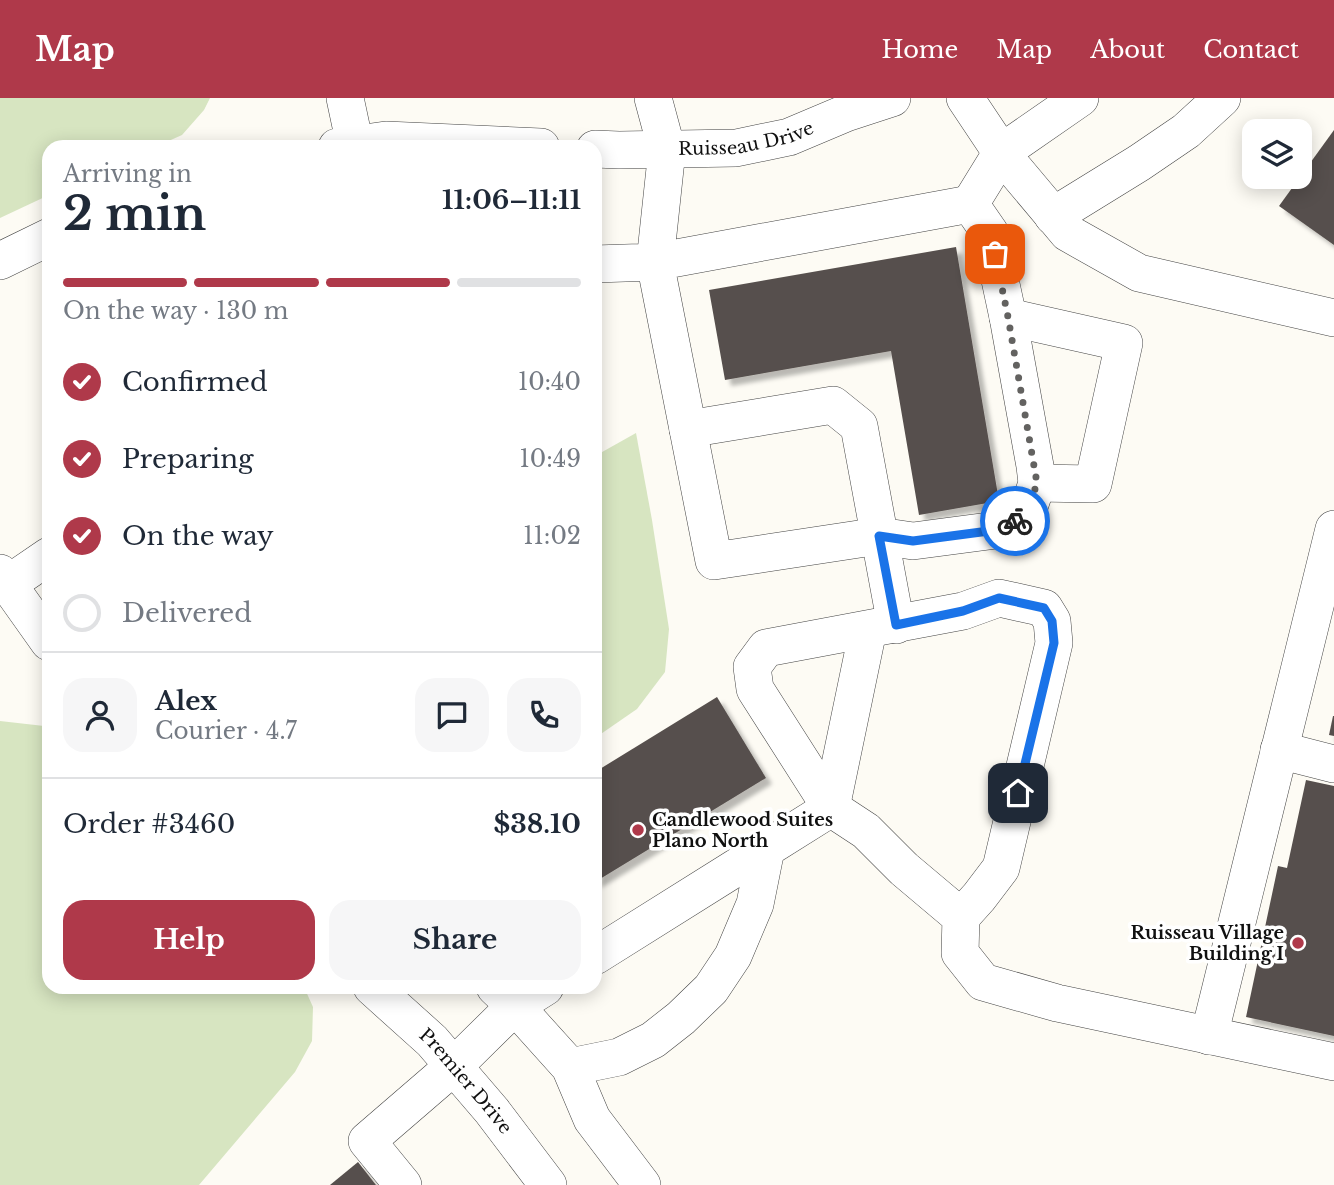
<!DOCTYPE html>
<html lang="en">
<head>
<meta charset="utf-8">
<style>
  :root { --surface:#fff; --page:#f6f6f7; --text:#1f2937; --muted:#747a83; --line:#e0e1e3; --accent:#af394a }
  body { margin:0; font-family:"Libre Baskerville",serif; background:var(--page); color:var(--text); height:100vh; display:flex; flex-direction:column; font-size:26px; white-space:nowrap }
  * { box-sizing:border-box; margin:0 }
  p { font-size:23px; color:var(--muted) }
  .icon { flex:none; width:38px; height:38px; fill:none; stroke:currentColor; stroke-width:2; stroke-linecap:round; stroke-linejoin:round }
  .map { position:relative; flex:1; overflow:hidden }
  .panel { position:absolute; left:42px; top:42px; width:560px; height:854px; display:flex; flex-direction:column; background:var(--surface); border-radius:21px; box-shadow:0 4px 18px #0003 }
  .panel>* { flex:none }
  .controls { position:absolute; left:1242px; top:21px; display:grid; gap:14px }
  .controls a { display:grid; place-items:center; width:70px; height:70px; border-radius:14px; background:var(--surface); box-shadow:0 4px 18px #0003; font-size:35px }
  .pin { position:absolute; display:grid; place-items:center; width:60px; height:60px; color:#fff; margin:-30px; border-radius:14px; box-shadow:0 4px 10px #0006 }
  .courier { position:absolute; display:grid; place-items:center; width:70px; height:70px; margin:-35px; border:5px solid #1a73e8; border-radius:50%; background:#fff; color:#222; box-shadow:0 2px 9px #0007 }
  .headline em { font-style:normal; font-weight:800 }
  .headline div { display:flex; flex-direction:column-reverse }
  .headline { display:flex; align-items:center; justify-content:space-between; height:119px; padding:0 21px }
  h1 { font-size:46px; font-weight:800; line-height:52px }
  .bar { display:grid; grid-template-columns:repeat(4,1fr); gap:10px 7px; align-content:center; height:84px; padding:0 21px }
  .bar i { height:9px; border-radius:5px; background:var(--line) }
  .bar .on { background:var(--accent) }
  .bar p { grid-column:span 4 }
  .line { display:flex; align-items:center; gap:18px; padding:0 21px; border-top:2px solid var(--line) }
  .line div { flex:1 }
  .round { display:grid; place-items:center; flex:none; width:74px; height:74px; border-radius:21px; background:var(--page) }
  ol { padding:0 21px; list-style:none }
  li { display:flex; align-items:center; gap:21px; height:77px }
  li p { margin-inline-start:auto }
  li .icon { padding:7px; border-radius:50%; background:var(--accent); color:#fff; stroke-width:4 }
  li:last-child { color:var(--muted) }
  li i { width:38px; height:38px; border:4px solid var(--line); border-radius:50% }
  .cta { display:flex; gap:14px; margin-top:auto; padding:14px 21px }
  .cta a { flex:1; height:80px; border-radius:21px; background:var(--accent); color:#fff; font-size:28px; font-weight:800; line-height:80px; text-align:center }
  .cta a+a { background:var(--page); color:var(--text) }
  header { display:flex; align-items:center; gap:42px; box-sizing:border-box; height:98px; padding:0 35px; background:var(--accent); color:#fff }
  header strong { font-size:33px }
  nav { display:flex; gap:38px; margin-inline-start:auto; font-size:24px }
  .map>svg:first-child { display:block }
  .grass { fill:#d7e5c1 }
  .building { fill:#57504d; filter:url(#shadow) }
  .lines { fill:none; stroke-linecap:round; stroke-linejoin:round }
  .minor-casing { stroke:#434343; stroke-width:38 }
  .minor { stroke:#fff; stroke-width:37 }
  .done { stroke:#636260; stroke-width:7; stroke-dasharray:0 12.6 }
  .route { stroke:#1a73e8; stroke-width:9 }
  .poi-dot { fill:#af394a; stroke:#fff; stroke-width:2.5 }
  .labels { text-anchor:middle; stroke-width:7; stroke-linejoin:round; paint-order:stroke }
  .street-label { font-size:18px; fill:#101010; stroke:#fff }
  .poi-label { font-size:18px; font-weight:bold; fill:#101010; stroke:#fff; text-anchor:start }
</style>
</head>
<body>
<header>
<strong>Map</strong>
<nav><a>Home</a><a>Map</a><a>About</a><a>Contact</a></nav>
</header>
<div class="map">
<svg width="1334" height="1087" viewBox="0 0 1334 1087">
  <defs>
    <filter id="shadow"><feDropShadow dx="6" dy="6" stdDeviation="2" flood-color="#0004"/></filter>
  </defs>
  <rect width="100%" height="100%" fill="#fdfbf4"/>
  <g class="grass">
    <polygon points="0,0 210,0 204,12 182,37 155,49 49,49 49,97 0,120"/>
    <polygon points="636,335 652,422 669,531 665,574 637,611 595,640 595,358"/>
    <polygon points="0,623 44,628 49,631 49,889 304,889 313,909 312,943 295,974 199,1087 0,1087"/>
  </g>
  <g class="building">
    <polygon points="1334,32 1334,147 1279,108"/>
    <polygon points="956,149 999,403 919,417 891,253 725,282 709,192"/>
    <polygon points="717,599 766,680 595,784 595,674"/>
    <polygon points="1333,618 1334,618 1334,638 1329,637"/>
    <polygon points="1306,682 1334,688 1334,938 1246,919 1278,768 1287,770"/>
    <polygon points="358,1064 376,1087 330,1087"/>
  </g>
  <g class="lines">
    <g class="minor-casing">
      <g id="minor">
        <polyline points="345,0 355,47"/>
        <polyline points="965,0 1005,60 1068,135 1139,175 1334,220"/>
        <polyline points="337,49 386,42 541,49"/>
        <path id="s1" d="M595,51L619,52L736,50L789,39L846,15L892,0"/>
        <polyline points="970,106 1002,54 1080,0"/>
        <polyline points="1053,118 1139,65 1186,33 1222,0"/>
        <polyline points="0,163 49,139"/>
        <polyline points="595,166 655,164 970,106 990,135 1008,219 1035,368 1037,385 1030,406 1019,421 1004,431 913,443 879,438 714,463 655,164 667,52 653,0"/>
        <polyline points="1008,219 1124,245 1093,386 1037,385"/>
        <polyline points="688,331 833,307 859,328 896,527"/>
        <polyline points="0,475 49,544"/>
        <polyline points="8,486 49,458"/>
        <polyline points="1279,652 1334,666"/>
        <polyline points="831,710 755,591 752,569 766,550 963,513 999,500 1044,510 1052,523 1054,545 1001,770 979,799 961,819"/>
        <polyline points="831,710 868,532"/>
        <polyline points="595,858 831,710 866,733 904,771 961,819 960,855 983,884 1057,905 1334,964"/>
        <path id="s2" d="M372,889L432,943L492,1013L548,1087"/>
        <polyline points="545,889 515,908 570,969 592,1021 642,1087"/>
        <polyline points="1209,938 1334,431"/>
        <polyline points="570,969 619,959 653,942 681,920 711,891 733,858 755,806 766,751"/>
        <polyline points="403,1087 367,1043 454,968 515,908 495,889"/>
      </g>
    </g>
    <use href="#minor" class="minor"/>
  </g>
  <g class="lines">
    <polyline class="done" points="995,156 1008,219 1037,385 1030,406 1015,423"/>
    <polyline class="route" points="1015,423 1004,431 913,443 879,438 896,527 963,513 999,500 1044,510 1052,523 1054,545 1018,695"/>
  </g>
  <g class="poi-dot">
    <circle cx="638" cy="732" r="7"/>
    <circle cx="1298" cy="845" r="7"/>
  </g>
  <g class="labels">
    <g class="street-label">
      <text dy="6" stroke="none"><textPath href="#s1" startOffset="152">Ruisseau Drive</textPath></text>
      <text dy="6" stroke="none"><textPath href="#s2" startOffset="133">Premier Drive</textPath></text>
    </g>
    <g class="poi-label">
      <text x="652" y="728">Candlewood Suites<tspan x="652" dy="21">Plano North</tspan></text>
      <text x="1284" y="841" text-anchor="end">Ruisseau Village<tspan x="1284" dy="21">Building I</tspan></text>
    </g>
  </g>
</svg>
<div class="controls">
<a><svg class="icon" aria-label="layers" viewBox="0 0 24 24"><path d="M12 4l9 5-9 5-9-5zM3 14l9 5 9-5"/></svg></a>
</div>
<div class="pin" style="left:995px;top:156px;background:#ea580c"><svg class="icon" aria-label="bag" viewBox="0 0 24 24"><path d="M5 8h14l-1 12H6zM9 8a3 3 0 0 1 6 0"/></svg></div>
<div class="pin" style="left:1018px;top:695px;background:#1f2937"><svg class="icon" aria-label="home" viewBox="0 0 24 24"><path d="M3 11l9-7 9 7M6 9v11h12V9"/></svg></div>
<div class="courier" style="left:1015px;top:423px"><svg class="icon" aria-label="bike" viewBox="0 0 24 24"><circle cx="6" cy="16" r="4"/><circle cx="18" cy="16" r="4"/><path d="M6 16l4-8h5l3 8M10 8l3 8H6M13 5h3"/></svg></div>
<section class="panel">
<div class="headline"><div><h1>2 min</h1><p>Arriving in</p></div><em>11:06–11:11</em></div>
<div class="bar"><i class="on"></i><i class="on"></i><i class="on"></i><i></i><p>On the way · 130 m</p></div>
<ol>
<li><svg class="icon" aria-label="check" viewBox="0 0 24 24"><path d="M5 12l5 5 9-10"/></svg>Confirmed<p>10:40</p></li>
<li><svg class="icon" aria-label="check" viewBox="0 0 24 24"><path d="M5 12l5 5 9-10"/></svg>Preparing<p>10:49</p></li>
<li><svg class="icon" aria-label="check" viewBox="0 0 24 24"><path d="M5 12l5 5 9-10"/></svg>On the way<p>11:02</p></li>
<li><i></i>Delivered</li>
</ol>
<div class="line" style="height:126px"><a class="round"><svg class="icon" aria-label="person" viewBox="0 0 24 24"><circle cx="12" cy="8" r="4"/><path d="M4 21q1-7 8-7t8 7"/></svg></a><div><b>Alex</b><p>Courier · 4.7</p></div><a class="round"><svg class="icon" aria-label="chat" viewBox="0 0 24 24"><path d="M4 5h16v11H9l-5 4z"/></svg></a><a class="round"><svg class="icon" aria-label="phone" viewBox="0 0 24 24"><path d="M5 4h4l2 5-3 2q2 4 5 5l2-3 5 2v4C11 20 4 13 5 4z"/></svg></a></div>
<div class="line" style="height:91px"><div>Order #3460</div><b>$38.10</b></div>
<div class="cta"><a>Help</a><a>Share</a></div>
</section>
</div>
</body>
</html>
